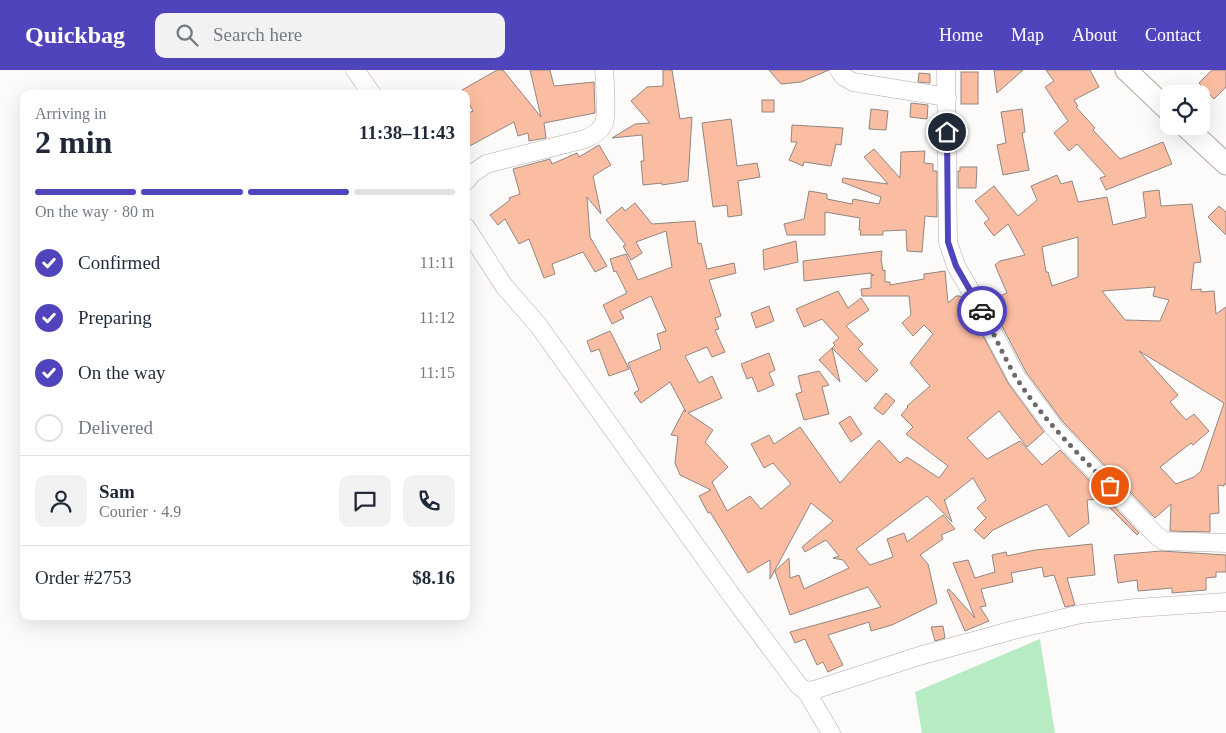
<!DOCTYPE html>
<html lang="en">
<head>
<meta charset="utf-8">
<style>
  :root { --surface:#fff; --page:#f2f2f3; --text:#1f2937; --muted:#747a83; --line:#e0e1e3; --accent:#4f44bb }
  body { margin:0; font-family:"Times New Roman",serif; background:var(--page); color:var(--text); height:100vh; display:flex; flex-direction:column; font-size:19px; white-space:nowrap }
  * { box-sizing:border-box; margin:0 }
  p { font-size:16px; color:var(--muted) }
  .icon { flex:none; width:28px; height:28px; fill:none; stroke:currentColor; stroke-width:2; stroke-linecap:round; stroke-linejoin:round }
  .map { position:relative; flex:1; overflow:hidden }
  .details { position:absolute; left:20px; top:20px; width:450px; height:530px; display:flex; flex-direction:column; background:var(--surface); border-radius:10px; box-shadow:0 5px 20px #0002 }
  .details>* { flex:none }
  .controls { position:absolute; left:1160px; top:15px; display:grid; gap:10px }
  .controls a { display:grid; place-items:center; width:50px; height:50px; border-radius:10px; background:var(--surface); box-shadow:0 5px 20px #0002; font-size:25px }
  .pin { position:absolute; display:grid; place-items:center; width:42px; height:42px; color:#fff; margin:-21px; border:2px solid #fff; border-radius:50%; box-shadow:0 1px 5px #0007 }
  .courier { position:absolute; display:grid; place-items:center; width:50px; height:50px; margin:-25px; border:4px solid #4f44bb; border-radius:50%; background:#fff; color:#222; box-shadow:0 1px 6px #0007 }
  .headline em { font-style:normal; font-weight:600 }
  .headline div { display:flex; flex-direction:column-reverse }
  .headline { display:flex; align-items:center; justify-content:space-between; height:85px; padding:0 15px }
  h1 { font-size:32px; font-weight:600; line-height:38px }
  .bar { display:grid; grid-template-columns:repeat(4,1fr); gap:8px 5px; align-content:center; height:60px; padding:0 15px }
  .bar i { height:6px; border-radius:4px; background:var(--line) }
  .bar .current { background:var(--accent) }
  .bar p { grid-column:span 4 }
  .line { display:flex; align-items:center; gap:12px; padding:0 15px; border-top:1px solid var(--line) }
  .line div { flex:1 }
  .round { display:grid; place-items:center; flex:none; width:52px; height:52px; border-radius:10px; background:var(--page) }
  ol { padding:0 15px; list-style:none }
  li { display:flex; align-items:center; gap:15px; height:55px }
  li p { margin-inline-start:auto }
  li .icon { padding:5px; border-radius:50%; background:var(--accent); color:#fff; stroke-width:4 }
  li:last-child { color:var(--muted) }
  li i { width:28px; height:28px; border:2px solid var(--line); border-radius:50% }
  header { display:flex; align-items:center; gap:30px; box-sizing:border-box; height:70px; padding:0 25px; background:var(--accent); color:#fff }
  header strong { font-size:24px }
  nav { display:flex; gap:28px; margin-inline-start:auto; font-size:18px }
  .search { width:350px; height:45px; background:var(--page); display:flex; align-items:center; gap:12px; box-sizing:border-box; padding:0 18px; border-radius:10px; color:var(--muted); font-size:19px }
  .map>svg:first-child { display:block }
  .pitch { fill:#b6ebc4 }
  .building { fill:#fbbda1; stroke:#908681; fill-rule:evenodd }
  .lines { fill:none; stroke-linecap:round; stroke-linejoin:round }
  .minor-casing { stroke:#b4a9a5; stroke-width:19 }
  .major-casing { stroke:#b4a9a5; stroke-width:23 }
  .minor { stroke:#fff; stroke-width:18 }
  .major { stroke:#fff; stroke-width:21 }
  .done { stroke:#6d6968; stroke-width:5; stroke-dasharray:0 9 }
  .route { stroke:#4f44bb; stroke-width:6 }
</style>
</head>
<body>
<header>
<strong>Quickbag</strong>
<div class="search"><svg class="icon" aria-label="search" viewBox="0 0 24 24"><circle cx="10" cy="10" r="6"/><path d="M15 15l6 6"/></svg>Search here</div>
<nav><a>Home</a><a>Map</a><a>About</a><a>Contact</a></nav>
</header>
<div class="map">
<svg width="1226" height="663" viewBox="0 0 1226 663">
  <rect width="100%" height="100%" fill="#fdfbfa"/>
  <polygon class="pitch" points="1040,569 1055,663 922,663 915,622"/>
  <g class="building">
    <polygon points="497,0 503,0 541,47 530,0 550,0 554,16 594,12 595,43 544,53 546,68 529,71 528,63 518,66 514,52 466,78 466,44 473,41 466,28 466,24 464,24 462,20"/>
    <polygon points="663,0 672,0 680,49 692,47 688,111 662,115 662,113 643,115 641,91 644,91 642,65 612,68 635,54 650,53 631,31 647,17 663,16"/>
    <polygon points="769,0 829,0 801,12 781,14"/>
    <polygon points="994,0 1023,0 997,23"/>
    <polygon points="1046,0 1090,0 1099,17 1074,30 1078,36 1076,37 1095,58 1093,60 1120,89 1163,72 1172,94 1106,120 1100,108 1106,106 1077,74 1069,81 1054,63 1068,51 1045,17 1054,11"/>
    <polygon points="1212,0 1226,0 1226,17 1214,29 1199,13"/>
    <rect x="961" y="2" width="17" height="32"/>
    <polygon points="919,3 930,4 930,13 918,12"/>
    <rect x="762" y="30" width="12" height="12"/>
    <polygon points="911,33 928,35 927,49 910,47"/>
    <polygon points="871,39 888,41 886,60 869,59"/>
    <polygon points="1022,39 1025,62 1022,63 1029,100 1003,105 997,75 1006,73 1001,42"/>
    <polygon points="731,49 737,96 757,93 760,107 738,111 742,145 728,147 727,135 713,137 702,53"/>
    <polygon points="792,55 843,58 841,75 836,74 831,96 804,92 803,96 789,90 797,72 791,72"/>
    <polygon points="599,75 611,95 593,106 601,144 587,127 590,167 607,196 595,202 583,182 552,194 555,204 544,208 529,169 519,174 505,149 498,155 490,145 510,130 509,128 520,124 513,99 550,89 552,94 577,83 579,87"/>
    <polygon points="874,79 900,108 901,82 925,81 924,93 933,94 933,101 937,101 937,147 925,146 922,182 907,181 906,160 883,161 883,165 860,165 861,160 859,160 860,148 825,142 825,165 787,165 784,154 804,149 809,121 827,124 827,129 852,134 853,129 879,134 881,127 842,112 843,108 888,114 864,87"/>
    <polygon points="960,97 977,97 976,118 958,118 958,101 960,101"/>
    <path d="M1057,105L1061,114L1072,111L1078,132L1107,127L1113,155L1146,147L1143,122L1159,120L1161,136L1192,134L1201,192L1194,193L1191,220L1201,219V222L1214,221L1216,244L1226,237V414H1224V416L1218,415L1219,443L1210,444V462L1170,461L1171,434L1155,448L1063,352L1026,302L992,237L1002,234L999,226L1007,223L995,195L1000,191L1025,185L1008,154L994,166L984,153L989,149L975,131L994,116L1018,146L1037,130L1031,116ZM1078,167V207L1052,216L1048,202H1046L1042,177ZM1155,217L1153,226L1169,230L1160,251L1125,250L1102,221ZM1139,281L1224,333L1201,401L1194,407L1176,414L1160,397L1191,373L1193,375L1209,361L1194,344L1186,350L1170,332L1178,325Z"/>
    <polygon points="635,133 652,154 695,151 698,174 701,173 707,199 734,193 736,203 709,210 721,246 715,248 719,259 715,260 725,282 712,287 707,277 685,286 699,313 712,306 722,328 688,343 713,360 705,372 728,397 712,412 727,441 750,426 761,439 791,414 773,393 764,398 751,374 769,365 774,374 800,357 840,413 879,370 900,393 907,387 939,408 948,396 906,364 913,357 901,345 908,337 907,336 930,316 910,293 933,264 924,255 913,266 902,253 911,245 909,226 862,226 861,219 871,218 871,206 874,205 871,205 871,203 804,211 803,191 882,181 881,189 883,201 885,200 885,212 890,212 890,215 924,209 924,204 945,201 948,233 956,226 960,226 963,228 1008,313 1044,362 1027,377 999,341 967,368 987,389 1020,371 1042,395 1060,380 1106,428 1087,430 1089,453 1069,467 1047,434 993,460 984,469 974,460 986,448 977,438 986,430 973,408 945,430 944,429 952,452 927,426 856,479 870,495 893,487 887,469 904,463 907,472 943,445 955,459 941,465 943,469 920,485 928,494 937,533 892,555 871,561 869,552 828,565 843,595 828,602 823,592 817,595 805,569 795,573 790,562 881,537 868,517 790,545 775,501 789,488 790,508 799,505 804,519 849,498 843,490 833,488 839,486 826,470 805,482 802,477 833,451 811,433 770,509 770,490 748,503 710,442 708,443 699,426 711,420 680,405 675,393 678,366 671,365 684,340 686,342 670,312 641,333 634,323 639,320 628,293 661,279 657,264 666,261 651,226 620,241 624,248 612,254 603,235 627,223 616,201 614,202 610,189 626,184 638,210 672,197 666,161 636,172 642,183 631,190 623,176 626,175 606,150 622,137 625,141"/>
    <polygon points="1219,136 1226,142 1226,165 1208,147"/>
    <polygon points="796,171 798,192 764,200 763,180"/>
    <polygon points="838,221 848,238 861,228 869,240 846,256 863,274 858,279 878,300 866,312 832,278 835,275 833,273 839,268 822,249 804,257 796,239"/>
    <polygon points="769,236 774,251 756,258 751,243"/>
    <polygon points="610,261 629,299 609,306 599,279 591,282 587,271"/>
    <polygon points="832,278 840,312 819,290"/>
    <polygon points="769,283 775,300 769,303 774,315 758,322 752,307 747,309 741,294"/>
    <polygon points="819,301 829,315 822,317 829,344 804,350 796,324 802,322 798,306"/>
    <polygon points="886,323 895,331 883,345 874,338"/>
    <polygon points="850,346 862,364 851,372 839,353"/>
    <polygon points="1107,429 1139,463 1137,465 1108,436"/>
    <polygon points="1092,474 1095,505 1067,508 1075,535 1065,537 1054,505 1044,507 1042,497 1011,503 1013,512 981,519 986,536 980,537 989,551 965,561 947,520 949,519 975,548 953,493 968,490 975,508 995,502 992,485 1006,482 1007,486 1035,480"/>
    <polygon points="1161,481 1226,485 1226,502 1216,502 1216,507 1206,508 1206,520 1172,523 1172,518 1138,521 1137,510 1118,513 1114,485"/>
    <polygon points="943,556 945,568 935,571 931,557"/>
  </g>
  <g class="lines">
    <g class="minor-casing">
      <g id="minor">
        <polyline points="355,0 372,24"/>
        <polyline points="839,0 844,7 853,12 947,27"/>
        <polyline points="946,0 948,172 956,196 973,225 1017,308 1055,359 1156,465 1164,471 1226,473"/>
        <path d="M466,111L472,104L486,94L585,69C592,66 601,61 604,53C607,45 605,10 604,0"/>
        <polyline points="466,157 504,216 538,255 729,522 799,616 806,621 814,620 919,586 1010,561 1081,544 1136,538 1226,532"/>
        <polyline points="806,621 831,663"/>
      </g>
    </g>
    <g class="major-casing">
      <g id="major">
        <polyline points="1126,0 1169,41"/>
        <polyline points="1185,56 1226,94"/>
      </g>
    </g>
    <use href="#minor" class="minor"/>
    <use href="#major" class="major"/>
  </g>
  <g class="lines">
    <path class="done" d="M982,241C994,263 1004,288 1017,309C1043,349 1077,383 1110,416"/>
    <polyline class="route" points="947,62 948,172 956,196 982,241"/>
  </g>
</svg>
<div class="controls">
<a><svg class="icon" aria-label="locate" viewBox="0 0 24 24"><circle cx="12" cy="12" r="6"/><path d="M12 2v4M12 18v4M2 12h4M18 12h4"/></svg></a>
</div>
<div class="pin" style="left:1110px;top:416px;background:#ea580c"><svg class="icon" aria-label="bag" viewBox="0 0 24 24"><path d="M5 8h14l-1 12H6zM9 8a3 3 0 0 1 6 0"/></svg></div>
<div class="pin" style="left:947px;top:62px;background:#1f2937"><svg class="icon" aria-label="home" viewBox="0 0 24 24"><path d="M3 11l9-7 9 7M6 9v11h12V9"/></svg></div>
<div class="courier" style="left:982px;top:241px"><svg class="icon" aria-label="car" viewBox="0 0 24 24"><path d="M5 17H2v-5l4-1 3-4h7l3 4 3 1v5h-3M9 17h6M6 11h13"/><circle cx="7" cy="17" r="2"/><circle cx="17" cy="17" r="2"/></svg></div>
<section class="details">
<div class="headline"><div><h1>2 min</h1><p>Arriving in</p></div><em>11:38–11:43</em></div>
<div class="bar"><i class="current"></i><i class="current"></i><i class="current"></i><i></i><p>On the way · 80 m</p></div>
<ol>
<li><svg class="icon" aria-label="check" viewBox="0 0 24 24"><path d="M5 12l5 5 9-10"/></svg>Confirmed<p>11:11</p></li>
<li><svg class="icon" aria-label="check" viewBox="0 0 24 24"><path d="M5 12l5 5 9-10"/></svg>Preparing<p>11:12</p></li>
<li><svg class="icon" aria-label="check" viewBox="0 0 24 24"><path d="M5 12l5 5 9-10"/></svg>On the way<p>11:15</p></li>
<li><i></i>Delivered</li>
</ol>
<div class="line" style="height:90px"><a class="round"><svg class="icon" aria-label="person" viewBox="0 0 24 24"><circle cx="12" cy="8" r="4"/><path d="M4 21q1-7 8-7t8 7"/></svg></a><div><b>Sam</b><p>Courier · 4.9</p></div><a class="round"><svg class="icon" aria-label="chat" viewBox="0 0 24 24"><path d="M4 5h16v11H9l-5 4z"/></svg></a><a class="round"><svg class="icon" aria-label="phone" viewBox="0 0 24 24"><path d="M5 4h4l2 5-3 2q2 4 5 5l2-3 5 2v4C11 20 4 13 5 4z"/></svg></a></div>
<div class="line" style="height:65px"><div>Order #2753</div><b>$8.16</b></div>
</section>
</div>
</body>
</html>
